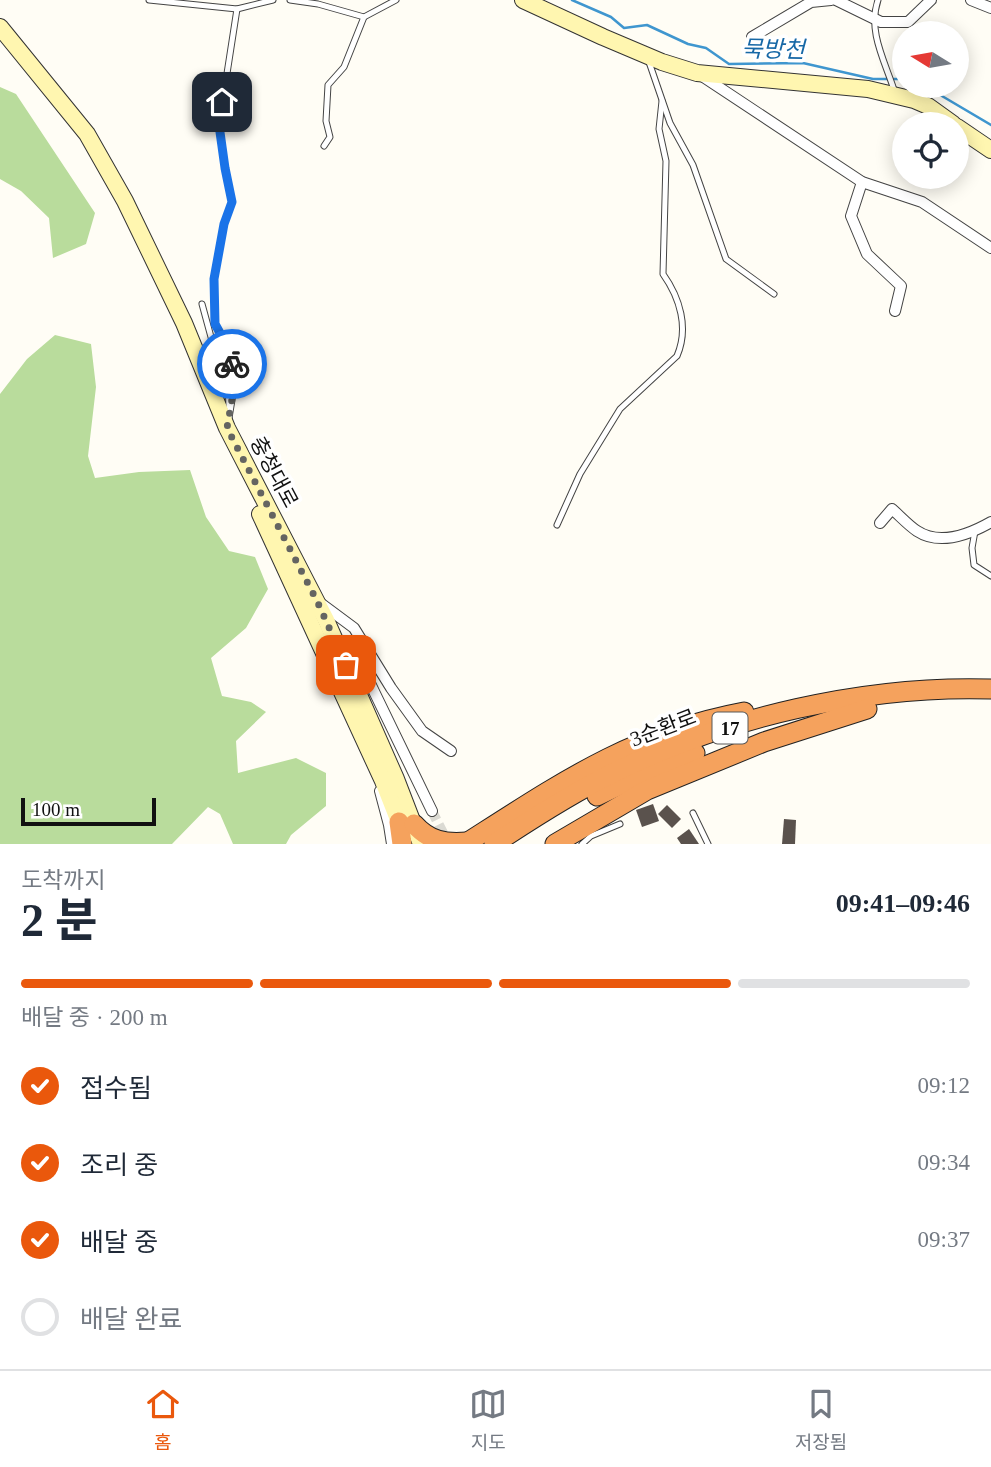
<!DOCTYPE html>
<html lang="ko">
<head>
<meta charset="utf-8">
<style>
  :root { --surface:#fff; --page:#f2f2f3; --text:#1f2937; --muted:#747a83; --line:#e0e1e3; --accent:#ea580c }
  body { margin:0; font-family:"Times New Roman","Noto Sans KR",serif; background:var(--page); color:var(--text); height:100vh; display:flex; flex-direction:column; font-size:26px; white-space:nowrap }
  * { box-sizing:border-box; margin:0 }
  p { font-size:23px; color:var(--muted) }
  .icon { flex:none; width:38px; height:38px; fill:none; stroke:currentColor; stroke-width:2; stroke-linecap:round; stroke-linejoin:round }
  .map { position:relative; height:844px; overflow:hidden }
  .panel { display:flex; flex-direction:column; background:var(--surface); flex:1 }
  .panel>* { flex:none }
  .needle { width:46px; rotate:281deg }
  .tools { position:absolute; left:892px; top:21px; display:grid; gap:14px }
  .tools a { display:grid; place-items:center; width:77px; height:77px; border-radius:50%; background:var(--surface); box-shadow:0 4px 18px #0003; font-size:35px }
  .scale { position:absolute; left:21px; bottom:18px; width:135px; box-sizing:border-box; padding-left:7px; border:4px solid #111; border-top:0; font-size:19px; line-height:24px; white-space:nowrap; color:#111; -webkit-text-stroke:5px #fff; paint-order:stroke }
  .pin { position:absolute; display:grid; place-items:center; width:60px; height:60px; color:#fff; margin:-30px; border-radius:14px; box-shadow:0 4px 10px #0006 }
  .courier { position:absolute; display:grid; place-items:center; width:70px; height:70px; margin:-35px; border:5px solid #1a73e8; border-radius:50%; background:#fff; color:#222; box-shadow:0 2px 9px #0007 }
  .head em { font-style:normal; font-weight:700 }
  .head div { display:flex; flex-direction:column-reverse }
  .head { display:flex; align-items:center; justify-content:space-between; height:119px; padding:0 21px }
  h1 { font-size:46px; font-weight:700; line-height:52px }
  .bar { display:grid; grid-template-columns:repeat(4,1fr); gap:10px 7px; align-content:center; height:84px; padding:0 21px }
  .bar i { height:9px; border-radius:5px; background:var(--line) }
  .bar .active { background:var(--accent) }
  .bar p { grid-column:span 4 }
  ol { padding:0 21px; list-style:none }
  li { display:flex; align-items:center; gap:21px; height:77px }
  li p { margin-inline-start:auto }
  li .icon { padding:7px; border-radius:50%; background:var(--accent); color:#fff; stroke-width:4 }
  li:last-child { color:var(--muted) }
  li i { width:38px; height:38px; border:4px solid var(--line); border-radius:50% }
  .dock { display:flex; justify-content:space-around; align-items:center; height:98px; border-top:2px solid var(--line); background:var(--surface); font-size:19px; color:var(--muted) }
  .dock a { display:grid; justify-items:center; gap:4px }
  .dock .active { color:var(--accent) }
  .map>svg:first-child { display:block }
  .forest { fill:#b9dc9c }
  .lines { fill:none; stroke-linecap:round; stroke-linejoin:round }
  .stream { stroke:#3f96cf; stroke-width:2.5 }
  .building { fill:#5a524d }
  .street-tunnel { stroke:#dbdad3; stroke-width:10; stroke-dasharray:10 5; stroke-linecap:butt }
  .lane-casing { stroke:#444; stroke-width:7 }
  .street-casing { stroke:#444; stroke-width:12 }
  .secondary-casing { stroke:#333; stroke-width:18 }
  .highway-casing { stroke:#222; stroke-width:21 }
  .lane { stroke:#fff; stroke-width:5 }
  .street { stroke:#fff; stroke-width:10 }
  .secondary { stroke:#fff6b0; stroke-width:16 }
  .highway { stroke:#f5a25d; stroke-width:19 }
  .done { stroke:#646461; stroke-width:7; stroke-dasharray:0 12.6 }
  .route { stroke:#1a73e8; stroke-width:9 }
  .labels { text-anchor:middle; stroke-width:7; stroke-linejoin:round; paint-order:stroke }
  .shield { fill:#fff; stroke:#585858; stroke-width:2 }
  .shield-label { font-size:19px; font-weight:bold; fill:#111 }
  .street-label { font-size:21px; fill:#111; stroke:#fff }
  .water-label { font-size:23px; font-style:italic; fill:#1768a6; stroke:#fff }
</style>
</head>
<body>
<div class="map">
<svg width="991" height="844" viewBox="0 0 991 844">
  <rect width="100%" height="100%" fill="#fffdf5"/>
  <g class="forest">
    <polygon points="0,87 16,94 95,213 86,244 53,258 49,218 21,191 0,179"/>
    <polygon points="55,335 91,344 96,387 88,456 95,478 139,472 190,470 206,517 229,551 255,557 268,589 246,628 211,658 222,696 251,702 266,712 236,741 238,773 296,758 326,773 326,806 291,835 286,844 233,844 220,814 208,807 172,844 0,844 0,394 27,359"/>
  </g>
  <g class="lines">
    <g class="stream">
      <polyline points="572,0 611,17 624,28 647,25 688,44 706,48 729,64 803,63 873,79 905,79"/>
      <polyline points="925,86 991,125"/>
    </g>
  </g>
  <g class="building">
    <polygon points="653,804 659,821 642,827 636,810"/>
    <polygon points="667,805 681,819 672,828 658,814"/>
    <polygon points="784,819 796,820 795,844 782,844"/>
    <polygon points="689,829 699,844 681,844 677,838"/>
  </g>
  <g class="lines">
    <polyline class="street-tunnel" points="432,811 447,841"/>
    <g class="lane-casing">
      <g id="lane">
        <polyline points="149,0 237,9 273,0"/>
        <polyline points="290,0 318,4 364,17 396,0"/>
        <path d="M878,0C867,32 886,63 895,93"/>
        <polyline points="649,62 670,123 693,165 726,259 774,294"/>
        <polyline points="324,146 330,137 326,121 328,85 344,67 364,17"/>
        <polyline points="202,304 217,359 228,383 229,407"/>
        <polyline points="229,418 236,376 225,342 215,324 214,279 224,224 232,202 225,168 219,125 237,9"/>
        <path d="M557,525L580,474L620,409L677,356C689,328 680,298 663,274L666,161L659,129L662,101"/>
        <polyline points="975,531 972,548 974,565 991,576"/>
        <polyline points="693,813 708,844"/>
        <polyline points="582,844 591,836 620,824"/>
      </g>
    </g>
    <g class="street-casing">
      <g id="street">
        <polyline points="836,0 881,22 908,22 931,0"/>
        <polyline points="971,0 991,8"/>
        <polyline points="752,37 811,2 831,0"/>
        <polyline points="702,76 862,182 922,202 991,248"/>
        <polyline points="862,182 851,216 867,254 901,286 895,311"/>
        <path d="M880,523L892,509C900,516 908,525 917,531C940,546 970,534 991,522"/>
        <polyline points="319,602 354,628 391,688 422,731 451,751"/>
        <polyline points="341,641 368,679 432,811"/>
        <polyline points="380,791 389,825 392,844"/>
      </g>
    </g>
    <g class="secondary-casing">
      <g id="secondary">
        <polyline points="523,0 603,37 662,62 697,73 868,89 914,100 928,106 953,124"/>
        <polyline points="0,27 87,134 125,201 184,323 227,428 326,620 396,779 421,844"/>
        <polyline points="957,127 991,150"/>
        <polyline points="260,514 383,781 403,832"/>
      </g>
    </g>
    <g class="highway-casing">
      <g id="highway">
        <polyline points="597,796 649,771 695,753"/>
        <polyline points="399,822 402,844"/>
        <path d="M414,824C429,841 445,844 467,842"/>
        <path d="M465,844C559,784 632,733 744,712"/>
        <path d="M494,844C533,818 572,793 613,773C725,717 866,685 991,689"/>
        <polyline points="555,844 647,790 764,742 867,709"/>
      </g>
    </g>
    <use href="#lane" class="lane"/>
    <use href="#street" class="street"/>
    <use href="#secondary" class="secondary"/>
    <use href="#highway" class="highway"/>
  </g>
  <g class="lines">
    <polyline class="done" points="232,364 236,376 227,428 317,601 346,665"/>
    <polyline class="route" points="222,102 219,125 225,168 232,202 224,224 214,279 215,324 225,342 232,364"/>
  </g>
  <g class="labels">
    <rect class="shield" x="712.5" y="712.5" width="35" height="31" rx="5"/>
    <g class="shield-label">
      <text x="730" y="735">17</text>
    </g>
    <g class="street-label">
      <text transform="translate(274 472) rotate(62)" y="7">충청대로</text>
      <text transform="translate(663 728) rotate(-21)" y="7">3순환로</text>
    </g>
    <g class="water-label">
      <text transform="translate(773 49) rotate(1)" y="8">묵방천</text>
    </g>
  </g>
</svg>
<div class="tools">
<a><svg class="needle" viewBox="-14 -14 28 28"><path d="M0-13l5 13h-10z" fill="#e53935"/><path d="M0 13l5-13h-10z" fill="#747a83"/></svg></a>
<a><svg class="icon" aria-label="locate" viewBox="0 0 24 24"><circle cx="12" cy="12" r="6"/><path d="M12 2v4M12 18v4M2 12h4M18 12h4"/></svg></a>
</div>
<div class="scale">100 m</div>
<div class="pin" style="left:346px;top:665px;background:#ea580c"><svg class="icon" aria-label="bag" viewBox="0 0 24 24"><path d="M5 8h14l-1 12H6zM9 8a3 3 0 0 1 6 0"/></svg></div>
<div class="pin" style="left:222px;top:102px;background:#1f2937"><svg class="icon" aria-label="home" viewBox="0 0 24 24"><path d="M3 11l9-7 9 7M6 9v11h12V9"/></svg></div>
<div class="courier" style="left:232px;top:364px"><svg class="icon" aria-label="bike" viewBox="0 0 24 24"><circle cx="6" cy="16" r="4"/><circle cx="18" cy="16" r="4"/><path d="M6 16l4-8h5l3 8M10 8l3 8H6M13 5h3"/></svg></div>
</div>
<section class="panel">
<div class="head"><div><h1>2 분</h1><p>도착까지</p></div><em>09:41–09:46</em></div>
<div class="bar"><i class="active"></i><i class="active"></i><i class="active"></i><i></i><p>배달 중 · 200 m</p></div>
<ol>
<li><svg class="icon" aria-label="check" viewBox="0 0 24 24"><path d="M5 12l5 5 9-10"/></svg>접수됨<p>09:12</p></li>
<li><svg class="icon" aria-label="check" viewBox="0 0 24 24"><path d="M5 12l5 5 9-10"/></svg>조리 중<p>09:34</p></li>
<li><svg class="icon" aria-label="check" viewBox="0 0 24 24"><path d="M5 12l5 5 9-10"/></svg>배달 중<p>09:37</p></li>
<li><i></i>배달 완료</li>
</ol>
</section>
<nav class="dock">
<a class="active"><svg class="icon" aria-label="home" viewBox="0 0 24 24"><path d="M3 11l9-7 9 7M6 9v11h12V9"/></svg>홈</a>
<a><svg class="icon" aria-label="map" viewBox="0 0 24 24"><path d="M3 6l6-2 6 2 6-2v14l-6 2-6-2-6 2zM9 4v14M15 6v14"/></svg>지도</a>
<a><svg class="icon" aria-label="saved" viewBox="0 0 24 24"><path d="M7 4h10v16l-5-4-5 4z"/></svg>저장됨</a>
</nav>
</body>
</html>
